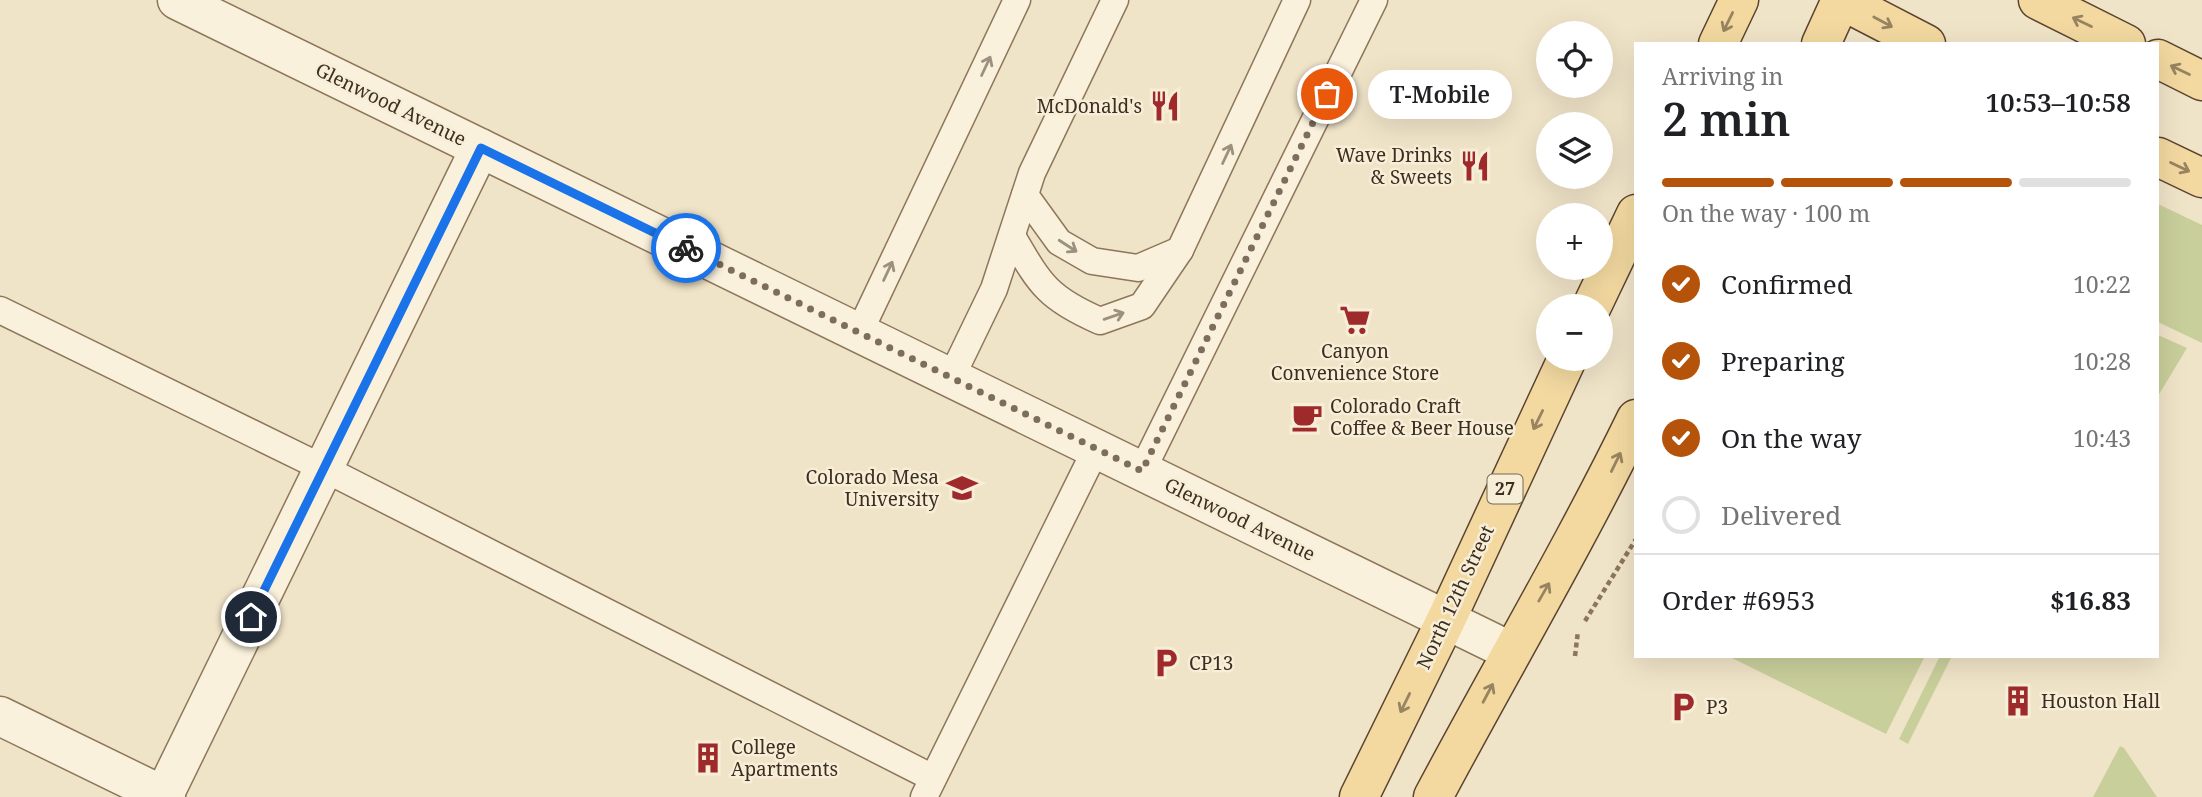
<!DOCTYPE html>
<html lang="en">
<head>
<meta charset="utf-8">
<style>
  :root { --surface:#fff; --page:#f2f2f2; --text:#202124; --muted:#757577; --line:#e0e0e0; --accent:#b45309 }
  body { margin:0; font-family:"Noto Serif",serif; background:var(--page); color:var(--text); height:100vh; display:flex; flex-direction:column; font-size:26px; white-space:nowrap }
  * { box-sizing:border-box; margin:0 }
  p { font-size:23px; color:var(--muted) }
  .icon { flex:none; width:38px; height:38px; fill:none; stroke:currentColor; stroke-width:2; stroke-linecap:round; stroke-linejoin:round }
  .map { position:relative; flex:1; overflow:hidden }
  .drawer { position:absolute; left:1634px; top:42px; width:525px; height:616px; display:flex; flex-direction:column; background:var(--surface); border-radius:0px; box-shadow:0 7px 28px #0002 }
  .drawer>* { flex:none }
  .fabs { position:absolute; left:1536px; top:21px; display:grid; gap:14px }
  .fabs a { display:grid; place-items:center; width:77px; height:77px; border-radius:50%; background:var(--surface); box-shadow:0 7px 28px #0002; font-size:35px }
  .pin { position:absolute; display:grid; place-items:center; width:60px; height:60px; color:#fff; margin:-30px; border:4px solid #fff; border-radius:50%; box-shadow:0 2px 7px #0007 }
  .courier { position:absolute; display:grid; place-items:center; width:70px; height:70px; margin:-35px; border:5px solid #1a73e8; border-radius:50%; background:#fff; color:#222; box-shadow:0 2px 9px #0007 }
  .bubble { position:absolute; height:49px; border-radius:24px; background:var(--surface); box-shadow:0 7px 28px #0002; font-size:23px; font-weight:600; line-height:49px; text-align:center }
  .headline em { font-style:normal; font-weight:600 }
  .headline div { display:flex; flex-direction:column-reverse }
  .headline { display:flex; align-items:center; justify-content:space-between; height:119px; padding:0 28px }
  h1 { font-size:46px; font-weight:600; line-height:52px }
  .bar { display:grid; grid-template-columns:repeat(4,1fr); gap:10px 7px; align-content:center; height:84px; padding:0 28px }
  .bar i { height:9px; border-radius:5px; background:var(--line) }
  .bar .active { background:var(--accent) }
  .bar p { grid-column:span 4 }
  .line { display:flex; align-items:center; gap:18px; padding:0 28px; border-top:2px solid var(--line) }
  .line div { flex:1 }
  ol { padding:0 28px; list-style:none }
  li { display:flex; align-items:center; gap:21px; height:77px }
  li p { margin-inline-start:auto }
  li .icon { padding:7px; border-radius:50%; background:var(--accent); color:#fff; stroke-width:4 }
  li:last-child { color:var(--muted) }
  li i { width:38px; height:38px; border:4px solid var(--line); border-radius:50% }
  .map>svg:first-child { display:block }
  .green { fill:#c9cf9b }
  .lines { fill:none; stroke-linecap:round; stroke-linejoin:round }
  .service-casing { stroke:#8d765c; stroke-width:29 }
  .minor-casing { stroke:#8d765c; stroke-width:41 }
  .primary-casing { stroke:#5b4430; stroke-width:41 }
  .path { stroke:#8d765c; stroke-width:4.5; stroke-dasharray:5 3.5; stroke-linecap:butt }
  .service { stroke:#faf1dc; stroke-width:26 }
  .minor { stroke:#faf1dc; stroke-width:38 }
  .primary { stroke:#f3d9a0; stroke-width:38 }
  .oneway { stroke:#988460 }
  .oneway2 { stroke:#9c907e }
  .done { stroke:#7c6e5b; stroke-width:7; stroke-dasharray:0 12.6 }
  .route { stroke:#1a73e8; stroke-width:9 }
  .labels { text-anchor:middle; stroke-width:5; stroke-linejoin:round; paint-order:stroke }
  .shield { fill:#f7eed8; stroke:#756857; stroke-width:2 }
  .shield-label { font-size:18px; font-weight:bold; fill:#3d2e20 }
  .street-label { font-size:19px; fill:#3d2e20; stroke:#f7eed8 }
  .poi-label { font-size:19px; fill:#3d2e20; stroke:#f7eed8; text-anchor:start }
</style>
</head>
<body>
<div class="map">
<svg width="2202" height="797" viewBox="0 0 2202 797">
  <rect width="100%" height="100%" fill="#f0e4c8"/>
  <g class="green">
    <polygon points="2158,204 2202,225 2202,343 2158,322"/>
    <polygon points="2158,335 2187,348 2158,396"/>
    <polygon points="1728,656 1925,656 1886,734"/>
    <polygon points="1940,656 1952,656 1908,744 1899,739"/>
    <polygon points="2120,746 2124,748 2157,797 2093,797"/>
  </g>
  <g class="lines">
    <g class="service-casing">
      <g id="service">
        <polyline points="1025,195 1059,242 1092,261 1138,268 1180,250 1297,0"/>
        <path d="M1012,236C1040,284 1047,298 1100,321L1142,306L1180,250"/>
        <polyline points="0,310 323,468 933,778"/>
        <polyline points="859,333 1017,0"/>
        <polyline points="951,378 994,289 1032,173 1115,0"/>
        <polyline points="1142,471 1374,0"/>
        <polyline points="924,797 1096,449"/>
      </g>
    </g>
    <g class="minor-casing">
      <g id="minor">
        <polyline points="177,0 1510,651"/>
        <polyline points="0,716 166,797"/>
        <polyline points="163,797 480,148"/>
      </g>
    </g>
    <g class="primary-casing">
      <g id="primary">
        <polyline points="1841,0 1926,44"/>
        <polyline points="2038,0 2126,44"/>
        <polyline points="1718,44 1739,0"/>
        <polyline points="1821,44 1841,0"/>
        <polyline points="2158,59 2202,81"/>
        <polyline points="2158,157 2202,178"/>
        <polyline points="1592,306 1636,214"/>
        <polyline points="1359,797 1446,620 1567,359"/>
        <path d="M1433,797C1500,671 1573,548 1636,419"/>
      </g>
    </g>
    <g class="path">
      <polyline points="1585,621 1636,539"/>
      <polyline points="1575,656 1578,631"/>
    </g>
    <use href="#service" class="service"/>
    <use href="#minor" class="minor"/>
    <use href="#primary" class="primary"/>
  </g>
  <defs><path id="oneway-shaft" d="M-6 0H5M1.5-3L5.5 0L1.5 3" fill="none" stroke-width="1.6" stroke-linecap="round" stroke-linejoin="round" transform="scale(1.75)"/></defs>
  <g class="oneway">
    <use href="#oneway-shaft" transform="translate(1728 22) rotate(116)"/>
    <use href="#oneway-shaft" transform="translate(1883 22) rotate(28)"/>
    <use href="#oneway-shaft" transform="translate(2082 22) rotate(-154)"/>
    <use href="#oneway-shaft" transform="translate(2180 70) rotate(-154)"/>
    <use href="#oneway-shaft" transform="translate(2180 167) rotate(26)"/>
    <use href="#oneway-shaft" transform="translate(1538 420) rotate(116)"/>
    <use href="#oneway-shaft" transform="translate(1616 462) rotate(-64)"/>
    <use href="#oneway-shaft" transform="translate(1544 592) rotate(-60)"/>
    <use href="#oneway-shaft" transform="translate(1488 693) rotate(-62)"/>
    <use href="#oneway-shaft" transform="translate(1405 703) rotate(116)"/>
  </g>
  <g class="oneway2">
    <use href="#oneway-shaft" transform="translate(986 66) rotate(-65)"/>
    <use href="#oneway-shaft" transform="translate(1227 154) rotate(-65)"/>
    <use href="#oneway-shaft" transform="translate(1068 246) rotate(33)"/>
    <use href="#oneway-shaft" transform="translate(888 271) rotate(-65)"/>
    <use href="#oneway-shaft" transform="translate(1114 316) rotate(-19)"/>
  </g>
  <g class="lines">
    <polyline class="done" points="686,248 1142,471 1327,94"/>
    <polyline class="route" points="251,617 481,148 686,248"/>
  </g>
  <defs>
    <g id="restaurant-bare" transform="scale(2.415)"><path d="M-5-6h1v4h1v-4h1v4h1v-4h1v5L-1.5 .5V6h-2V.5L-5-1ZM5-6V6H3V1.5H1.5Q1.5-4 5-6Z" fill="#9e2a2b" stroke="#f7eed8" stroke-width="2.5" paint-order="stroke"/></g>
    <g id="supermarket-bare" transform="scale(2.415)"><path d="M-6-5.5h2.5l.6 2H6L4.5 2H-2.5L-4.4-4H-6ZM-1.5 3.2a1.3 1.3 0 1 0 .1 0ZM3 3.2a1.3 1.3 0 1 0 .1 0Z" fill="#9e2a2b" stroke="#f7eed8" stroke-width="2.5" paint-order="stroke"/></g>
    <g id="cafe-bare" transform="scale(2.415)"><path d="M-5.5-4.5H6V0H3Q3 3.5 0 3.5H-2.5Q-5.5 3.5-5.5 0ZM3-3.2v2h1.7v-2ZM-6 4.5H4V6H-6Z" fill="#9e2a2b" stroke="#f7eed8" stroke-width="2.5" paint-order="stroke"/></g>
    <g id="university-bare" transform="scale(2.415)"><path d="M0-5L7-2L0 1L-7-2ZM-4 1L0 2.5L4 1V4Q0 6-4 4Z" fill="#9e2a2b" stroke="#f7eed8" stroke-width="2.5" paint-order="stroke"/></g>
    <g id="parking-bare" transform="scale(2.415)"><path d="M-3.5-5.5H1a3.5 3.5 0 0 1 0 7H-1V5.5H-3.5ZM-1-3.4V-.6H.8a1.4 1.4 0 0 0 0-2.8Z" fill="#9e2a2b" stroke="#f7eed8" stroke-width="2.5" paint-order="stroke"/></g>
    <g id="building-bare" transform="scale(2.415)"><path d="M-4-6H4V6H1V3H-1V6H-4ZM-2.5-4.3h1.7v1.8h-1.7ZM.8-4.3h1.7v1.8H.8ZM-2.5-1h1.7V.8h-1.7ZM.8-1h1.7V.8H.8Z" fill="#9e2a2b" stroke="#f7eed8" stroke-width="2.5" paint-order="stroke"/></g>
  </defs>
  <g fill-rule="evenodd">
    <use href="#restaurant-bare" x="1165" y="106"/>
    <use href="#restaurant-bare" x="1475" y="166"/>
    <use href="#supermarket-bare" x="1355" y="320"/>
    <use href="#cafe-bare" x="1307" y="417"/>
    <use href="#university-bare" x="962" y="488"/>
    <use href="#parking-bare" x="1166" y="663"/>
    <use href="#building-bare" x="2018" y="701"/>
    <use href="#parking-bare" x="1683" y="707"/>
    <use href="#building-bare" x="708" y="758"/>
  </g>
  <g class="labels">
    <rect class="shield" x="1487.5" y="474.5" width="35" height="29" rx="5"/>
    <g class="shield-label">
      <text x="1505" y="495">27</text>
    </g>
    <g class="street-label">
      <text transform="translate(391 104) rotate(26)" y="7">Glenwood Avenue</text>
      <text transform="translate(1240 519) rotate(26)" y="7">Glenwood Avenue</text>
      <text transform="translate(1455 597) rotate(-65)" y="7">North 12th Street</text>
    </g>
    <g class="poi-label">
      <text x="1142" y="113" text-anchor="end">McDonald's</text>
      <text x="1452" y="162" text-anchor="end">Wave Drinks<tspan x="1452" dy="22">&amp; Sweets</tspan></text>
      <text x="1355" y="358" text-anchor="middle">Canyon<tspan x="1355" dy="22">Convenience Store</tspan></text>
      <text x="1330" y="413">Colorado Craft<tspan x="1330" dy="22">Coffee &amp; Beer House</tspan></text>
      <text x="939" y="484" text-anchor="end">Colorado Mesa<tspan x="939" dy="22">University</tspan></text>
      <text x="1189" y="670">CP13</text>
      <text x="2041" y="708">Houston Hall</text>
      <text x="1706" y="714">P3</text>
      <text x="731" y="754">College<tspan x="731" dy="22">Apartments</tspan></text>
    </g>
  </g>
</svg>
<div class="fabs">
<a><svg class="icon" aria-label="locate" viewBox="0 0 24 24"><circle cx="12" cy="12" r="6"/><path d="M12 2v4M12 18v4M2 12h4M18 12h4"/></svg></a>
<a><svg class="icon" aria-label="layers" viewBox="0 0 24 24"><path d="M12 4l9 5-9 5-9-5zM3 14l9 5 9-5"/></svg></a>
<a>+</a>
<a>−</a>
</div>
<div class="pin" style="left:1327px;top:94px;background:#ea580c"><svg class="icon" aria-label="bag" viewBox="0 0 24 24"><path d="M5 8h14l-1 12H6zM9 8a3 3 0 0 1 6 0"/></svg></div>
<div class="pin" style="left:251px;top:617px;background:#1f2937"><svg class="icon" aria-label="home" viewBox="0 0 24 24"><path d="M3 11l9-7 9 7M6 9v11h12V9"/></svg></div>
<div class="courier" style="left:686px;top:248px"><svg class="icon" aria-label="bike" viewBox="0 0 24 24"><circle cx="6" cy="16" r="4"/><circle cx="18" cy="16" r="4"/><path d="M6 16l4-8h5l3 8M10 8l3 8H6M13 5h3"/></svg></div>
<div class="bubble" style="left:1368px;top:70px;width:144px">T-Mobile</div>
<section class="drawer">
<div class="headline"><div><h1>2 min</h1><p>Arriving in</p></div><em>10:53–10:58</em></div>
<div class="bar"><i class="active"></i><i class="active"></i><i class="active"></i><i></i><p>On the way · 100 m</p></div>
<ol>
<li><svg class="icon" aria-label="check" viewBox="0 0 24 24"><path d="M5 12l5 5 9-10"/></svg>Confirmed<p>10:22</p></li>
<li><svg class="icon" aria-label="check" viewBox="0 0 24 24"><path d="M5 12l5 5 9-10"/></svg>Preparing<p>10:28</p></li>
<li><svg class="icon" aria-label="check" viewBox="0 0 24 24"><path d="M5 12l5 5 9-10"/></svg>On the way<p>10:43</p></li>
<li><i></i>Delivered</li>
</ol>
<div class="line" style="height:91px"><div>Order #6953</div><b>$16.83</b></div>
</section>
</div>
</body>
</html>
